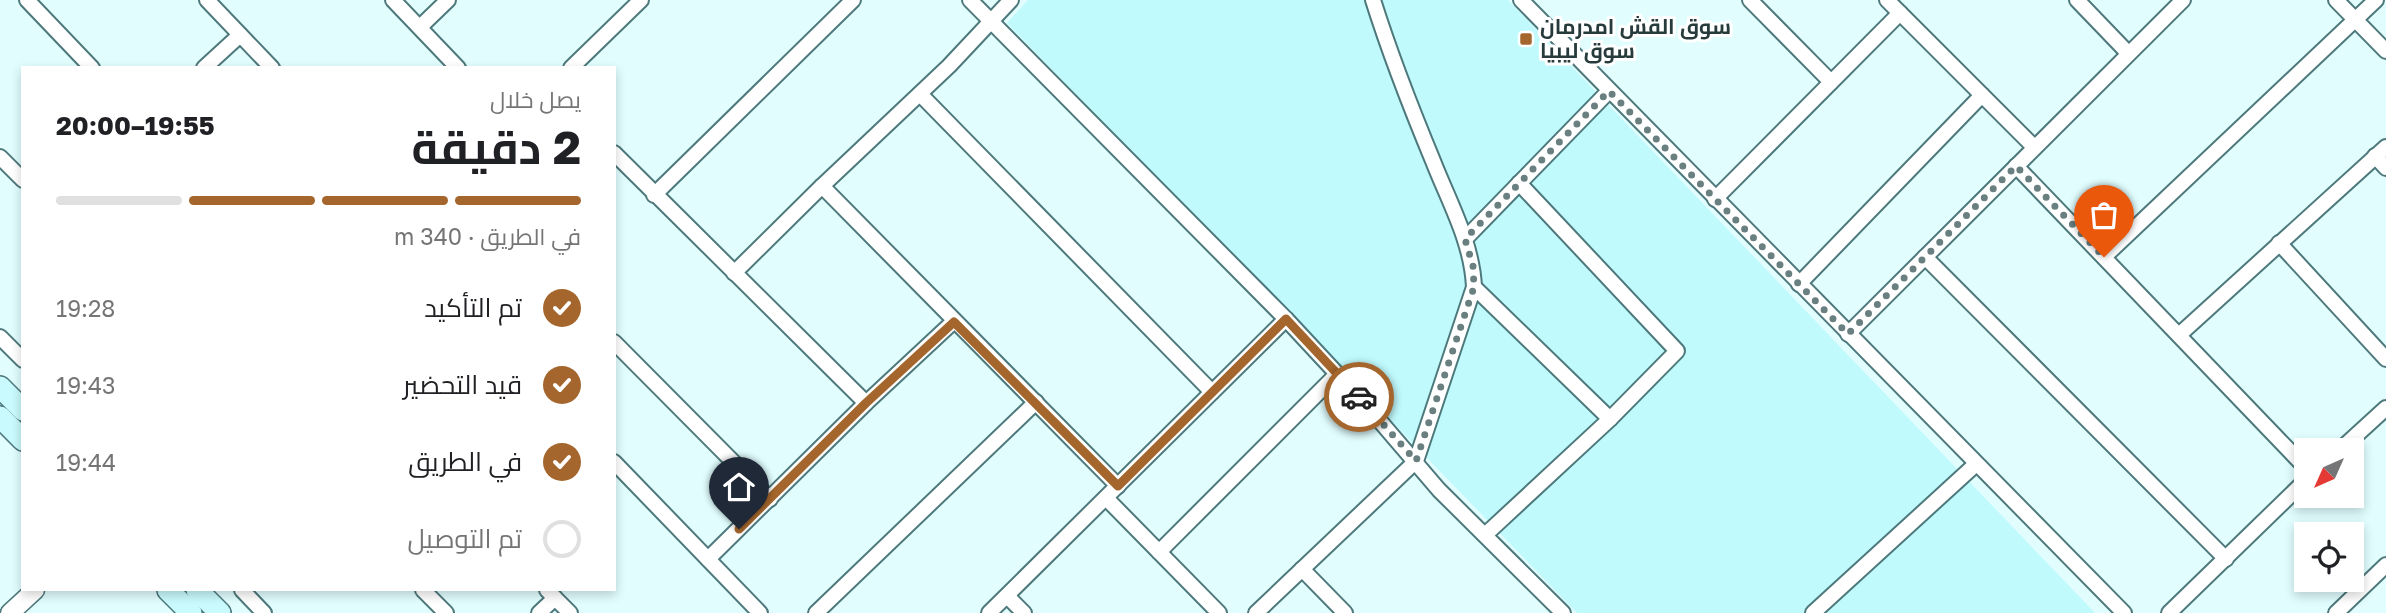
<!DOCTYPE html>
<html lang="ar">
<head>
<meta charset="utf-8">
<style>
  :root { --surface:#fff; --page:#f2f2f2; --text:#202124; --muted:#757577; --line:#e0e0e0; --accent:#a4662c }
  body { margin:0; font-family:"Golos Text",Cairo,sans-serif; background:var(--page); color:var(--text); direction:rtl; height:100vh; display:flex; flex-direction:column; font-size:26px; white-space:nowrap }
  * { box-sizing:border-box; margin:0 }
  p { font-size:23px; color:var(--muted) }
  .icon { flex:none; width:38px; height:38px; fill:none; stroke:currentColor; stroke-width:2; stroke-linecap:round; stroke-linejoin:round }
  .map { position:relative; flex:1; overflow:hidden; direction:ltr }
  .sheet { position:absolute; left:21px; top:66px; width:595px; height:525px; display:flex; flex-direction:column; background:var(--surface); border-radius:0px; box-shadow:0 4px 10px #0003; direction:rtl }
  .sheet>* { flex:none }
  .needle { width:46px; rotate:225deg }
  .tools { position:absolute; left:2294px; top:438px; display:grid; gap:14px }
  .tools a { display:grid; place-items:center; width:70px; height:70px; border-radius:0px; background:var(--surface); box-shadow:0 4px 10px #0003; font-size:35px }
  .pin { position:absolute; display:grid; place-items:center; width:60px; height:60px; color:#fff; margin:-72px -30px; border-radius:50% 50% 50% 0; rotate:-45deg; box-shadow:0 0 7px #0007 }
  .pin .icon { rotate:45deg }
  .courier { position:absolute; display:grid; place-items:center; width:70px; height:70px; margin:-35px; border:5px solid #a4662c; border-radius:50%; background:#fff; color:#222; box-shadow:0 2px 9px #0007 }
  .summary em { font-style:normal; font-weight:700 }
  .summary div { display:flex; flex-direction:column-reverse }
  .summary { display:flex; align-items:center; justify-content:space-between; height:119px; padding:0 35px }
  h1 { font-size:46px; font-weight:700; line-height:52px }
  .bar { display:grid; grid-template-columns:repeat(4,1fr); gap:10px 7px; align-content:center; height:84px; padding:0 35px }
  .bar i { height:9px; border-radius:5px; background:var(--line) }
  .bar .current { background:var(--accent) }
  .bar p { grid-column:span 4 }
  ol { padding:0 35px; list-style:none }
  li { display:flex; align-items:center; gap:21px; height:77px }
  li p { margin-inline-start:auto }
  li .icon { padding:7px; border-radius:50%; background:var(--accent); color:#fff; stroke-width:4 }
  li:last-child { color:var(--muted) }
  li i { width:38px; height:38px; border:4px solid var(--line); border-radius:50% }
  .map>svg:first-child { display:block }
  .built { fill:#c0fafd }
  .lines { fill:none; stroke-linecap:round; stroke-linejoin:round }
  .minor-casing { stroke:#4e797c; stroke-width:18 }
  .tertiary-casing { stroke:#4e797c; stroke-width:21 }
  .secondary-casing { stroke:#4e797c; stroke-width:24 }
  .minor { stroke:#fff; stroke-width:14 }
  .tertiary { stroke:#fff; stroke-width:18 }
  .secondary { stroke:#c9fafd; stroke-width:21 }
  .done { stroke:#697f80; stroke-width:7; stroke-dasharray:0 12.6 }
  .route { stroke:#a4662c; stroke-width:9 }
  .poi-dot { fill:#a4662c; stroke:#fff; stroke-width:2.5 }
  .labels { text-anchor:middle; stroke-width:6; stroke-linejoin:round; paint-order:stroke }
  .poi-label { font-size:21px; font-weight:bold; fill:#283b3c; stroke:#fff; text-anchor:start }
</style>
</head>
<body>
<div class="map">
<svg width="2386" height="613" viewBox="0 0 2386 613">
  <rect width="100%" height="100%" fill="#e1fdfe"/>
  <polygon class="built" points="1028,0 1508,0 2095,613 1577,613 1007,23"/>
  <g class="lines">
    <g class="minor-casing">
      <g id="minor">
        <polyline points="27,0 92,68"/>
        <polyline points="207,0 272,68"/>
        <polyline points="393,0 458,68"/>
        <polyline points="970,0 1286,319 1367,406 1439,490 1563,613"/>
        <polyline points="1521,0 2124,613"/>
        <polyline points="1750,0 1831,82"/>
        <polyline points="1887,0 2034,147"/>
        <polyline points="2077,0 2128,53"/>
        <polyline points="2336,0 2386,51"/>
        <polyline points="420,27 448,0"/>
        <polyline points="204,68 240,35"/>
        <polyline points="571,68 641,0"/>
        <polyline points="920,94 1212,392"/>
        <polyline points="614,153 866,403"/>
        <polyline points="2375,156 2386,168"/>
        <polyline points="0,157 23,180"/>
        <polyline points="2016,166 2306,468"/>
        <polyline points="822,186 1118,486"/>
        <polyline points="654,195 853,0"/>
        <polyline points="1715,199 1900,13"/>
        <polyline points="1465,239 1609,91"/>
        <polyline points="2279,243 2386,359"/>
        <polyline points="1925,257 2226,559"/>
        <polyline points="2104,257 2376,0"/>
        <polyline points="734,273 822,186 949,66 1011,0"/>
        <polyline points="1799,284 1982,95"/>
        <polyline points="1474,287 1610,419"/>
        <polyline points="1848,334 2183,0"/>
        <polyline points="2179,335 2386,147"/>
        <polyline points="0,337 23,360"/>
        <polyline points="614,342 770,499"/>
        <polyline points="2340,450 2386,408"/>
        <polyline points="614,462 760,613"/>
        <polyline points="1106,498 1219,613"/>
        <polyline points="1485,535 1610,419 1677,351 1519,183"/>
        <polyline points="1159,552 1337,374"/>
        <polyline points="708,559 866,403 953,322"/>
        <polyline points="1302,569 1345,613"/>
        <polyline points="242,590 264,613"/>
        <polyline points="423,590 446,613"/>
        <polyline points="547,590 570,613"/>
        <polyline points="1007,596 1024,613"/>
        <polyline points="539,613 555,598"/>
        <polyline points="816,613 1036,402"/>
        <polyline points="989,613 1286,319"/>
        <path d="M1256,613L1416,461L1474,287C1472,242 1449,202 1433,161C1411,108 1390,54 1373,0"/>
        <polyline points="1813,613 1976,464"/>
        <polyline points="2169,613 2306,480"/>
        <polyline points="2336,613 2386,565"/>
      </g>
    </g>
    <g class="tertiary-casing">
      <polyline id="tertiary" points="10,613 35,590"/>
    </g>
    <g class="secondary-casing">
      <g id="secondary">
        <polyline points="0,387 23,410"/>
        <polyline points="0,417 23,440"/>
        <polyline points="168,590 191,613"/>
        <polyline points="197,590 220,613"/>
      </g>
    </g>
    <use href="#minor" class="minor"/>
    <use href="#tertiary" class="tertiary"/>
    <use href="#secondary" class="secondary"/>
  </g>
  <g class="lines">
    <polyline class="done" points="1359,397 1416,461 1474,287 1473,266 1465,239 1609,91 1848,334 2016,166 2104,257"/>
    <polyline class="route" points="739,529 866,403 954,322 1118,486 1286,319 1359,397"/>
  </g>
  <rect class="poi-dot" x="1519" y="32" width="14" height="14" rx="3.5"/>
  <g class="labels">
    <g class="poi-label">
      <text x="1540" y="34">سوق القش امدرمان<tspan x="1540" dy="24">سوق ليبيا</tspan></text>
    </g>
  </g>
</svg>
<div class="tools">
<a><svg class="needle" viewBox="-14 -14 28 28"><path d="M0-13l5 13h-10z" fill="#e53935"/><path d="M0 13l5-13h-10z" fill="#757577"/></svg></a>
<a><svg class="icon" aria-label="locate" viewBox="0 0 24 24"><circle cx="12" cy="12" r="6"/><path d="M12 2v4M12 18v4M2 12h4M18 12h4"/></svg></a>
</div>
<div class="pin" style="left:2104px;top:257px;background:#ea580c"><svg class="icon" aria-label="bag" viewBox="0 0 24 24"><path d="M5 8h14l-1 12H6zM9 8a3 3 0 0 1 6 0"/></svg></div>
<div class="pin" style="left:739px;top:529px;background:#1f2937"><svg class="icon" aria-label="home" viewBox="0 0 24 24"><path d="M3 11l9-7 9 7M6 9v11h12V9"/></svg></div>
<div class="courier" style="left:1359px;top:397px"><svg class="icon" aria-label="car" viewBox="0 0 24 24"><path d="M5 17H2v-5l4-1 3-4h7l3 4 3 1v5h-3M9 17h6M6 11h13"/><circle cx="7" cy="17" r="2"/><circle cx="17" cy="17" r="2"/></svg></div>
<section class="sheet">
<div class="summary"><div><h1>2 دقيقة</h1><p>يصل خلال</p></div><em>19:55–20:00</em></div>
<div class="bar"><i class="current"></i><i class="current"></i><i class="current"></i><i></i><p>في الطريق · 340 m</p></div>
<ol>
<li><svg class="icon" aria-label="check" viewBox="0 0 24 24"><path d="M5 12l5 5 9-10"/></svg>تم التأكيد<p>19:28</p></li>
<li><svg class="icon" aria-label="check" viewBox="0 0 24 24"><path d="M5 12l5 5 9-10"/></svg>قيد التحضير<p>19:43</p></li>
<li><svg class="icon" aria-label="check" viewBox="0 0 24 24"><path d="M5 12l5 5 9-10"/></svg>في الطريق<p>19:44</p></li>
<li><i></i>تم التوصيل</li>
</ol>
</section>
</div>
</body>
</html>
